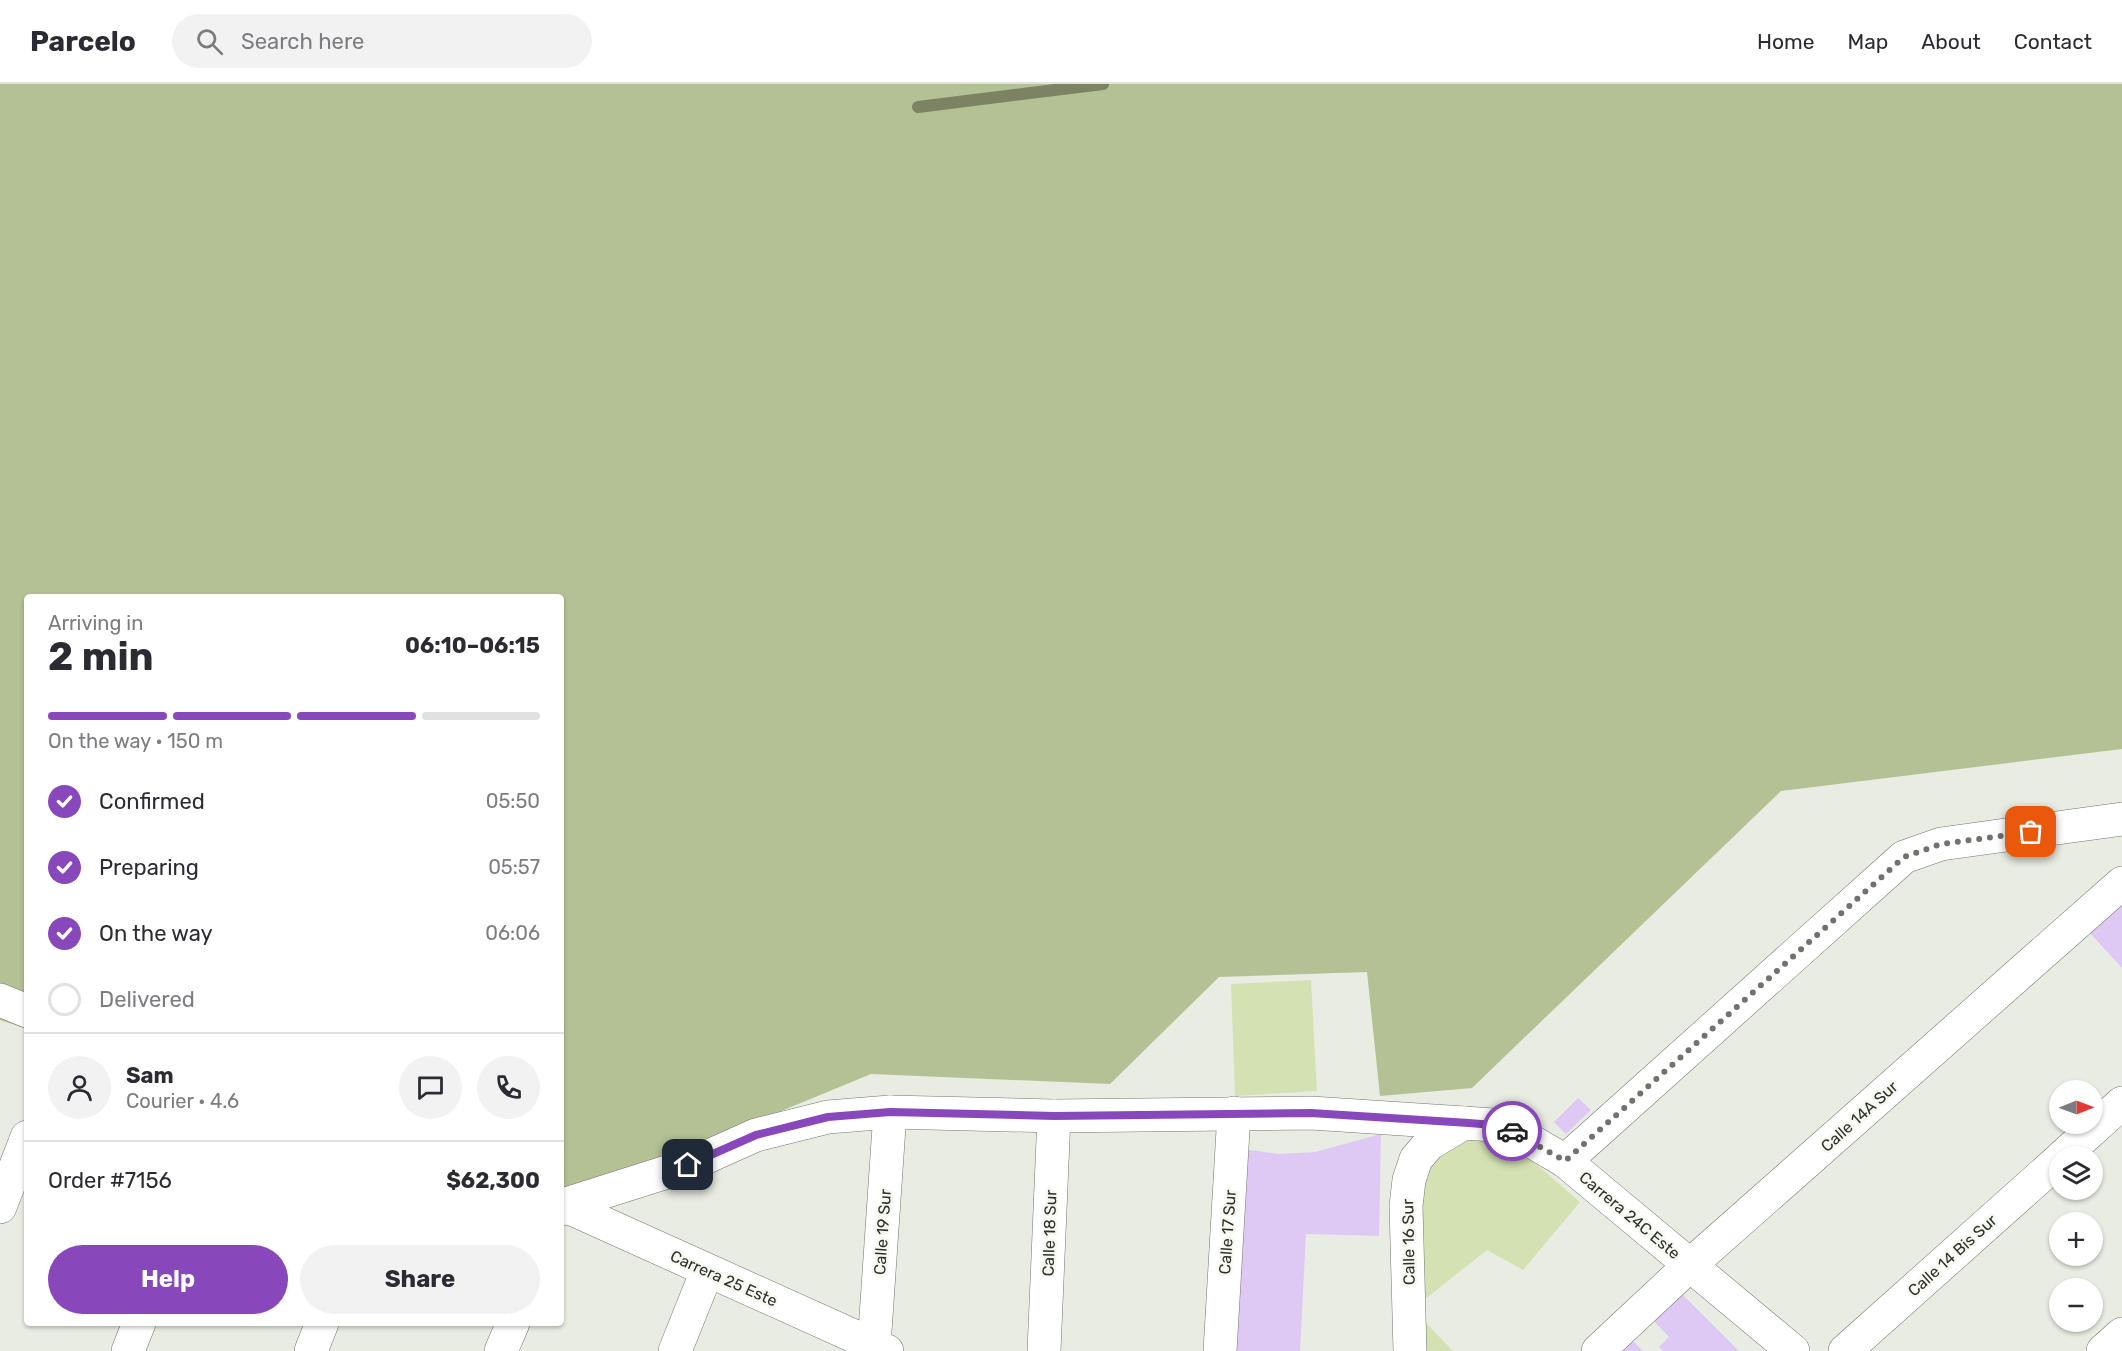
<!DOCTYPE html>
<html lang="en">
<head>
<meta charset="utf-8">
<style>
  :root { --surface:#fff; --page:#f2f2f3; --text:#2b2b33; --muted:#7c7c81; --line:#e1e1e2; --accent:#8847bb }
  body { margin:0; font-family:Rubik,sans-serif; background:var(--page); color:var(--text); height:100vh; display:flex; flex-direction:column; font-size:22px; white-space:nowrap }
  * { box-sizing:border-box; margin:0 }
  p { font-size:20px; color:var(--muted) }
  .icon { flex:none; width:33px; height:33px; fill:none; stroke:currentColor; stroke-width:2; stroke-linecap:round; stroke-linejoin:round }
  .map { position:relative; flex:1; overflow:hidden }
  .side { position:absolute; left:24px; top:510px; width:540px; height:732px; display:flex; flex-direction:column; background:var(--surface); border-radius:6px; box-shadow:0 2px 4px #0004 }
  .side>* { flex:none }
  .needle { width:39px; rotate:89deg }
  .buttons { position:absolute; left:2049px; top:996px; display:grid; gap:12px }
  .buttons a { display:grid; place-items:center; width:54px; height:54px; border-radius:50%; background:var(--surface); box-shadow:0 2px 4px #0004; font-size:30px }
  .pin { position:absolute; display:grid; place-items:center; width:51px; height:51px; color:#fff; margin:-26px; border-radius:12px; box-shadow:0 3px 9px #0006 }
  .courier { position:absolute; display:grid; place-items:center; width:60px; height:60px; margin:-30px; border:4px solid #8847bb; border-radius:50%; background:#fff; color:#222; box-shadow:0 2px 8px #0007 }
  .summary em { font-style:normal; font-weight:700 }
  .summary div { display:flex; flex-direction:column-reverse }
  .summary { display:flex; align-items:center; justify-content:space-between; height:102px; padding:0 24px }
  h1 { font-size:39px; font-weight:700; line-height:45px }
  .bar { display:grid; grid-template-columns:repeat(4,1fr); gap:9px 6px; align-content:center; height:72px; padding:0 24px }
  .bar i { height:8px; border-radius:4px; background:var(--line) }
  .bar .on { background:var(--accent) }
  .bar p { grid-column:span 4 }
  .line { display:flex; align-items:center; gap:15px; padding:0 24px; border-top:2px solid var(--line) }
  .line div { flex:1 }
  .round { display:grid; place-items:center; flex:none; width:63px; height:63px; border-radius:32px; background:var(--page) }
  ol { padding:0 24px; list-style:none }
  li { display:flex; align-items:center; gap:18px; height:66px }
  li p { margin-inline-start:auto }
  li .icon { padding:6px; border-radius:50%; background:var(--accent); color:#fff; stroke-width:4 }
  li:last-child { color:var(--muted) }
  li i { width:33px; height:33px; border:3px solid var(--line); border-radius:50% }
  .primary-button { display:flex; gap:12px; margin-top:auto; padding:12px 24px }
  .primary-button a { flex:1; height:69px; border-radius:36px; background:var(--accent); color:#fff; font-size:24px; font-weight:700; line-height:69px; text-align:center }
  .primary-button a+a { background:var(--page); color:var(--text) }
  header { display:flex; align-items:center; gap:36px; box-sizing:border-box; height:84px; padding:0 30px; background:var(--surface); border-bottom:2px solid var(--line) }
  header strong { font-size:28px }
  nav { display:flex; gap:33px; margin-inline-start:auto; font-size:21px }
  .search { width:420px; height:54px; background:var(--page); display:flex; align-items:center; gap:15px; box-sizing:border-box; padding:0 21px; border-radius:33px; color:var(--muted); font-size:22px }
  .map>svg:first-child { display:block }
  .green { fill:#d4e2b3 }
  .forest { fill:#b4c194 }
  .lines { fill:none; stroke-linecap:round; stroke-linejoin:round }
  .stream { stroke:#7b8363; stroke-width:12 }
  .building { fill:#dec9f5 }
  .street-casing { stroke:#74766d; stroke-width:34 }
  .secondary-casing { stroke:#74766d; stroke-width:34 }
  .street { stroke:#fff; stroke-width:33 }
  .secondary { stroke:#fff; stroke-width:33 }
  .done { stroke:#70726c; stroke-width:6; stroke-dasharray:0 10.8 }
  .route { stroke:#8847bb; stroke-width:8 }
  .labels { text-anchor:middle; stroke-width:5; stroke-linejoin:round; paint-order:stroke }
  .street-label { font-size:16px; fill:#2f302c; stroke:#f6f9ef }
</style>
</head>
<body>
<header>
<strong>Parcelo</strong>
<div class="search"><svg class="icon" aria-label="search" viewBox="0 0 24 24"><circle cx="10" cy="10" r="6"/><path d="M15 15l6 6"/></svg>Search here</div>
<nav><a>Home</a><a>Map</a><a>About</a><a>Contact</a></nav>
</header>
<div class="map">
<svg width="2122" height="1267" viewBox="0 0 2122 1267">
  <rect width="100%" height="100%" fill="#e9ece2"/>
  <g class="green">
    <polygon points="1311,896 1317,1007 1235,1012 1231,900"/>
    <polygon points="1459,1057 1495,1057 1523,1069 1580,1118 1523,1186 1487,1166 1424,1216 1421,1094 1435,1075"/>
    <polygon points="1424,1237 1453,1267 1425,1267"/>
  </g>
  <polygon class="forest" points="0,0 2122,0 2122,665 1781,707 1472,1004 1380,1012 1367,888 1219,893 1110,1000 871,990 561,1118 561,513 27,513 27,945 0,936"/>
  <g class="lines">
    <polyline class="stream" points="918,23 1103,0"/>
  </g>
  <g class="building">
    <polygon points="2122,817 2122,884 2089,848"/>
    <polygon points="1578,1014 1591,1026 1566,1050 1554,1038"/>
    <polygon points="1381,1050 1379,1152 1306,1150 1300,1267 1232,1267 1235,1064 1279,1070 1315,1068"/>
    <polygon points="1679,1207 1739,1267 1663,1267 1659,1263 1669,1253 1651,1234"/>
    <polygon points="1630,1254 1643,1267 1617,1267"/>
  </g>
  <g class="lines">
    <g class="street-casing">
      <g id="street">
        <polyline points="0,916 27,927"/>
        <polyline points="2063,1072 2122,1019"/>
        <polyline points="1565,1077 1904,773 1941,760 2122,735"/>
        <polyline points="561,1120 887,1267"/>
        <polyline points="0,1123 27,1053"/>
        <polyline points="561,1125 563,1121 689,1081 756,1051 828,1033 890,1028 1054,1032 1311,1029 1464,1039"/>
        <polyline points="128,1267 139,1239"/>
        <polyline points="311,1267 322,1239"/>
        <polyline points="501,1267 513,1239"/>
        <polyline points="675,1267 707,1187"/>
        <polyline points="872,1267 874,1262 890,1028"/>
        <polyline points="1044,1267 1054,1032"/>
        <polyline points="1220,1267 1234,1029"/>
        <polyline points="1598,1267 1690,1181 2122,799"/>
        <polyline points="1845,1267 2060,1075"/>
        <polyline points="2103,1267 2122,1250"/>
      </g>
    </g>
    <g class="secondary-casing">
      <polyline id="secondary" points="1410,1267 1406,1122 1409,1096 1416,1075 1429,1060 1464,1039 1493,1041 1514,1047 1565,1077 1793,1267"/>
    </g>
    <use href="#street" class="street"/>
    <use href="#secondary" class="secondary"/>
  </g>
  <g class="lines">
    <polyline class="done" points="1512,1047 1565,1077 1904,773 1941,760 2031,748"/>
    <polyline class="route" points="688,1081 756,1051 828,1033 890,1028 1054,1032 1311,1029 1469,1039 1493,1041 1512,1047"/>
  </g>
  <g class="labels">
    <g class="street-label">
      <text transform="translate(1859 1032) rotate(-42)" y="6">Calle 14A Sur</text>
      <text transform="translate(1630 1131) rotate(40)" y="6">Carrera 24C Este</text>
      <text transform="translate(882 1148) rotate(-86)" y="6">Calle 19 Sur</text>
      <text transform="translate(1227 1148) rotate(-86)" y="6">Calle 17 Sur</text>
      <text transform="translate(1049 1149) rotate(-88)" y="6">Calle 18 Sur</text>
      <text transform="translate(1408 1158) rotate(-91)" y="6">Calle 16 Sur</text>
      <text transform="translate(1952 1171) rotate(-42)" y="6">Calle 14 Bis Sur</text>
      <text transform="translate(724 1194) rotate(24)" y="6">Carrera 25 Este</text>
    </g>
  </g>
</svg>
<div class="buttons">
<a><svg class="needle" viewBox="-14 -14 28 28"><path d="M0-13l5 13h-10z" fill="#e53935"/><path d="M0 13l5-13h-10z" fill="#7c7c81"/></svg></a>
<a><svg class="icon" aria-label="layers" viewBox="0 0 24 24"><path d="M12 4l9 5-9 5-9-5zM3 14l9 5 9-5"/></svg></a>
<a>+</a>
<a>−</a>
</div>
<div class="pin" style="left:2031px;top:748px;background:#ea580c"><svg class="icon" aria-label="bag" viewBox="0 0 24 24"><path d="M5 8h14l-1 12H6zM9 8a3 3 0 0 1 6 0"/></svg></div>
<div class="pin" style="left:688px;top:1081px;background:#1f2937"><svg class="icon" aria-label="home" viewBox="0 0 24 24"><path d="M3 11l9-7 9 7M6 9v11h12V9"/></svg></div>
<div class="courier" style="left:1512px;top:1047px"><svg class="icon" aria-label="car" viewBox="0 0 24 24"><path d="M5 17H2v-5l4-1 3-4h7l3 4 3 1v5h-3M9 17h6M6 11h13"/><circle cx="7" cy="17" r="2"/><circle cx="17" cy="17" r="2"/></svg></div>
<section class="side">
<div class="summary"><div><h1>2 min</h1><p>Arriving in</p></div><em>06:10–06:15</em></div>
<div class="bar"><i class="on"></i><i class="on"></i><i class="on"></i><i></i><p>On the way · 150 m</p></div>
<ol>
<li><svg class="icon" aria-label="check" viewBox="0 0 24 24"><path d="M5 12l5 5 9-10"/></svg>Confirmed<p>05:50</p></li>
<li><svg class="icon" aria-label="check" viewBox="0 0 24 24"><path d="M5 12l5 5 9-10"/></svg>Preparing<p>05:57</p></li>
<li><svg class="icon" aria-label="check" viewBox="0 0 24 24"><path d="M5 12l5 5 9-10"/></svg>On the way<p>06:06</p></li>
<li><i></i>Delivered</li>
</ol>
<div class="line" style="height:108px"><a class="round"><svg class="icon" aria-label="person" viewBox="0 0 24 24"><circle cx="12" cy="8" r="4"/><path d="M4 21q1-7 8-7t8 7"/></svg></a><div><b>Sam</b><p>Courier · 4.6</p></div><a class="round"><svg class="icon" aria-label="chat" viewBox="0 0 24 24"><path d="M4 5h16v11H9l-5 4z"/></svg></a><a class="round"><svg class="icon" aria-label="phone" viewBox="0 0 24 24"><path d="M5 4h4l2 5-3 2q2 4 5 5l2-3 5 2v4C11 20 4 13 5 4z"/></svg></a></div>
<div class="line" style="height:78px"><div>Order #7156</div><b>$62,300</b></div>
<div class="primary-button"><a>Help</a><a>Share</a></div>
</section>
</div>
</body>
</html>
